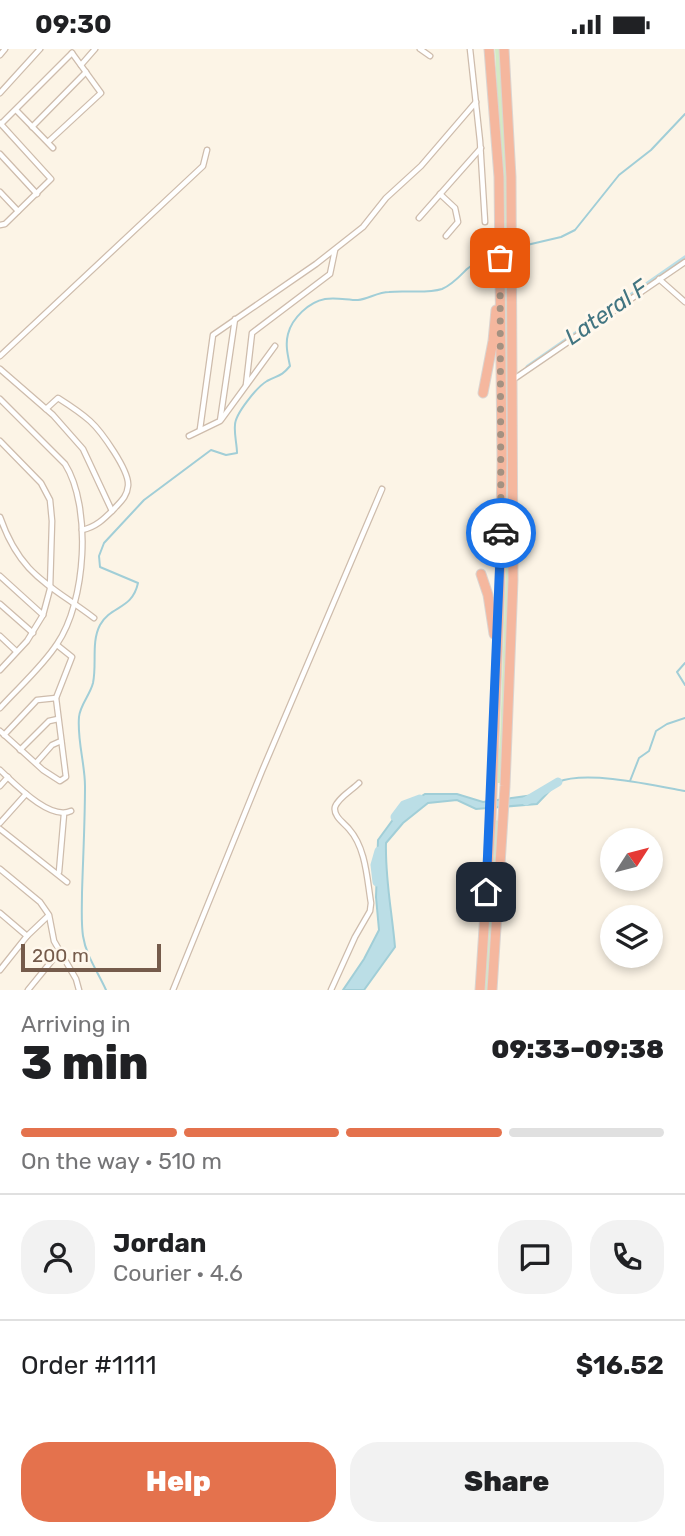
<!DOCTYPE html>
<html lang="en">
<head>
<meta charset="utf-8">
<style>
  :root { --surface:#fff; --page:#f2f2f2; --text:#202124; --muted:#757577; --line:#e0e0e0; --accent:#e4724d }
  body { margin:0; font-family:Rubik,sans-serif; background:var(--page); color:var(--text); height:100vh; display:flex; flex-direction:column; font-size:26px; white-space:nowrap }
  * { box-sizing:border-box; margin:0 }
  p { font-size:23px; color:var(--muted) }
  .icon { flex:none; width:38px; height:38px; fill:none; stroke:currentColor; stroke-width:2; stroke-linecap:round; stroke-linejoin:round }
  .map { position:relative; height:941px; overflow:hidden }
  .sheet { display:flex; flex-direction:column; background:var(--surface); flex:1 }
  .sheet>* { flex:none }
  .needle { width:46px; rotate:54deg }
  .buttons { position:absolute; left:600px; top:779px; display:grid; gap:14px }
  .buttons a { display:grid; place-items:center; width:63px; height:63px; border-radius:50%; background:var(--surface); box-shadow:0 4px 10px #0003; font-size:35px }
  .scale { position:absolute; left:21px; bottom:18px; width:140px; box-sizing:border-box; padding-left:7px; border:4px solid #755b4b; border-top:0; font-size:19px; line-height:24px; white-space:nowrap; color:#755b4b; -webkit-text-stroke:5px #fff8ed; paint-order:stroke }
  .pin { position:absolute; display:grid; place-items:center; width:60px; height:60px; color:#fff; margin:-30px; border-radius:14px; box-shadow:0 4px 10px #0006 }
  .courier { position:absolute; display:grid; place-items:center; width:70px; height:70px; margin:-35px; border:5px solid #1a73e8; border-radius:50%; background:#fff; color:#222; box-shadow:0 2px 9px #0007 }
  .overview em { font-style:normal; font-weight:800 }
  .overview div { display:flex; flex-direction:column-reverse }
  .overview { display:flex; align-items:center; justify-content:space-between; height:119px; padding:0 21px }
  h1 { font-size:46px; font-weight:800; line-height:52px }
  .bar { display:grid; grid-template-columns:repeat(4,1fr); gap:10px 7px; align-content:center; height:84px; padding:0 21px }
  .bar i { height:9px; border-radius:5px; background:var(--line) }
  .bar .on { background:var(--accent) }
  .bar p { grid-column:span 4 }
  .line { display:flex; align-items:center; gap:18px; padding:0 21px; border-top:2px solid var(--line) }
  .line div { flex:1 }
  .round { display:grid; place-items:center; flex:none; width:74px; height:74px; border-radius:28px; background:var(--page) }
  .button { display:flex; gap:14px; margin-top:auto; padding:14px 21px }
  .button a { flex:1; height:80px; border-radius:28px; background:var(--accent); color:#fff; font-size:28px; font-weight:800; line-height:80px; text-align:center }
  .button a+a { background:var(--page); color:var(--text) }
  .status { display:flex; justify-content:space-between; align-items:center; height:49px; padding:0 35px; background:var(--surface); direction:ltr }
  .status svg { height:19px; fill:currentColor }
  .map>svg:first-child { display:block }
  .green { fill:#d3eac5 }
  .water { fill:#bbdee6; stroke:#a1ced7; stroke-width:2 }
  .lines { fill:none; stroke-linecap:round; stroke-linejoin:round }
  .stream { stroke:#a1ced7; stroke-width:2 }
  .canal { stroke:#bbdee6; stroke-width:5 }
  .river { stroke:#bbdee6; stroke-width:9 }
  .minor-casing { stroke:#cebcac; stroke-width:7 }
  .motorway-casing { stroke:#dbd4d0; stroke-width:11 }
  .minor { stroke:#fff; stroke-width:4.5 }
  .motorway { stroke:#f5b79e; stroke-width:9 }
  .done { stroke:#a49181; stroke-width:7; stroke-dasharray:0 12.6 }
  .route { stroke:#1a73e8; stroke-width:9 }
  .labels { text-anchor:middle; stroke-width:6; stroke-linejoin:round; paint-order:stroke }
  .water-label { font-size:23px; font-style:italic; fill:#427581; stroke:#fff8ed }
</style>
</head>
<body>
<div class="status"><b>09:30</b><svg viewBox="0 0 49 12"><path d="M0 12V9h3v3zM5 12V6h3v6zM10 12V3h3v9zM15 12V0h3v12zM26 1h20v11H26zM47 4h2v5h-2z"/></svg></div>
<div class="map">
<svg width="685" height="941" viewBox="0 0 685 941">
  <rect width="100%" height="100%" fill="#fcf4e6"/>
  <g class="green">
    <polygon points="495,0 501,0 510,186 504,186"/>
    <path d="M510,211C511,385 515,561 501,734H496L500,690L506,517L505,212Z"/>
    <polygon points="495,771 499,772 488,941 484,941"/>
  </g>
  <path class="water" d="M558,733L537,755L476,760L457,751L428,754L403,774L386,794C385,830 392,863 395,898L364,941H343L364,910L379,881L376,848L378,791L400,761L425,745H457L483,753L541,745Z"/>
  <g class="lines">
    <g class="stream">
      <polyline points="514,199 561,188 575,181 619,126 651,101 685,65"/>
      <polyline points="685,614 677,623 685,636"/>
      <polyline points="630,732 639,709 649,702 656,682 667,675 685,669"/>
      <path d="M558,733C586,721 653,736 685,742"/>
      <path d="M106,941C98,923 86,907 83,887C81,873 82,859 82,844C83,809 85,773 85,737C85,715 77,691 79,668C80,656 90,646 93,634C97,615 91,593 100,576C111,556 132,561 138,534L100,518L99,507L104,494L144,451L211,401L226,406L237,404C237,395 234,386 235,376C235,365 257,338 267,332C278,326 281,328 290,317C288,307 285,296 288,285C292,269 309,253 325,250C336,248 347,251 358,251C368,250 378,243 389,243C405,241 426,245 442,240C452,236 460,227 467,220C475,213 486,209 496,204"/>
    </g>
    <polyline class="canal" points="528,318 685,209"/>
    <g class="river">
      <polyline points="526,752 558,733"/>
      <polyline points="395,768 404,756 420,750"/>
      <polyline points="377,833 375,816 379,802"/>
    </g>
    <g class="minor-casing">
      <g id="minor">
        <polyline points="420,0 430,7"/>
        <polyline points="470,0 480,92 485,173"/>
        <polyline points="0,6 5,0"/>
        <polyline points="81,16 95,0"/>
        <polyline points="0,44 40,0"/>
        <polyline points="16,61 53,99"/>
        <polyline points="0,74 51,130 5,175 0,176"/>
        <polyline points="1,75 72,4"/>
        <polyline points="32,78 86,23"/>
        <polyline points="48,93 101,44 72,4"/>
        <polyline points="0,105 37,145"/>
        <polyline points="0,143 18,162"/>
        <polyline points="440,145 455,159 458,173 446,187"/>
        <polyline points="419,169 481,99"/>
        <polyline points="659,230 685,253"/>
        <polyline points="0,307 203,117 207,101"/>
        <polyline points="0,320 53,366 83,400 112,462"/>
        <polyline points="514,330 685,213"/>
        <polyline points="246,336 252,284 330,225 335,201"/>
        <path d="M0,350L65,415C92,458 86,553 57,595C42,618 19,638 0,659"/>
        <path d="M46,360L58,349C69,356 80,363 90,372C101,382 130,422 128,437C127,448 120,453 114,460C104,470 96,478 82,481"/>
        <polyline points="221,371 275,297"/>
        <polyline points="200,380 213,286 316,215 363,178 386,149 421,117 476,53"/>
        <polyline points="189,387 220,372 235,270"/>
        <polyline points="0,392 41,434 50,451 52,472 50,540 43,566 27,592 0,621"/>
        <path d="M0,468C20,526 49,535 94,569"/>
        <polyline points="0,527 43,566"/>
        <polyline points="0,555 33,584"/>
        <polyline points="0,587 16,602"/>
        <polyline points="0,682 43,721 60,732 66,728 56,649 72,608 57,596"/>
        <polyline points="4,686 37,651 56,649"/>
        <polyline points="20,701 49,672 58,670"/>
        <polyline points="36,714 52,696 61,692"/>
        <path d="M0,721C15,735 50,772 71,762"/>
        <polyline points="0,737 8,728"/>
        <polyline points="0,774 26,745"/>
        <polyline points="0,780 67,833"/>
        <polyline points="0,820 40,853 49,866 54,892 76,930 79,941"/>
        <polyline points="59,823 64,765"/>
        <polyline points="0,864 27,887"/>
        <polyline points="0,921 27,887 48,867"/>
        <polyline points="28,941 59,903"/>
        <polyline points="173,941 262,722 382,440"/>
        <path d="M331,941L355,888L370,862L371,854C367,830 366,799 349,780C344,774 333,767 335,758C338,749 352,741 359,734"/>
      </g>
    </g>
    <g class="motorway-casing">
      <g id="motorway">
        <polyline points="483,344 493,292 496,261"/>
        <polyline points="481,525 488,546 494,585"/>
        <polyline points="480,941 491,770 500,535 502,412 499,128 489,0"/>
        <polyline points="492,941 505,737 513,531 511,128 504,0"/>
      </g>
    </g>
    <use href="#minor" class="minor"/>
    <use href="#motorway" class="motorway"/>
  </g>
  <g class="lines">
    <polyline class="done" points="500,209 501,484"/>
    <polyline class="route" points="486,843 501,484"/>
  </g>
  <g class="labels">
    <g class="water-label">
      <text transform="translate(606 263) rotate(-35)" y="8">Lateral F</text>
    </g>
  </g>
</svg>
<div class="buttons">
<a><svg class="needle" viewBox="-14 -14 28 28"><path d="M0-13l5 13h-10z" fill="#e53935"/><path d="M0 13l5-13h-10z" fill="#757577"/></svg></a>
<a><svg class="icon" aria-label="layers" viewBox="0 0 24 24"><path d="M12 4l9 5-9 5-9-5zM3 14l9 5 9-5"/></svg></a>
</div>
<div class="scale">200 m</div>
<div class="pin" style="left:500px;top:209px;background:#ea580c"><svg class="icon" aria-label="bag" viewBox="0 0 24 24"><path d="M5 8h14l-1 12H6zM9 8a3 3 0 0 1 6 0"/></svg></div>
<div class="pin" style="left:486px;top:843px;background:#1f2937"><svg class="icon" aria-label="home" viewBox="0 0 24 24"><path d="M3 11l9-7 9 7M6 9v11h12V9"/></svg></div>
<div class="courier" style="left:501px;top:484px"><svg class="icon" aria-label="car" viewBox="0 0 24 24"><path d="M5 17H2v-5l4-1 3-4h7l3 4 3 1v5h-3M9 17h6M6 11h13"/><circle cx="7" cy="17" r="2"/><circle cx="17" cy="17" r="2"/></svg></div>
</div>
<section class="sheet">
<div class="overview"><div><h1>3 min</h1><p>Arriving in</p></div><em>09:33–09:38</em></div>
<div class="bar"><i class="on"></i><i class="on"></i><i class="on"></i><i></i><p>On the way · 510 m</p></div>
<div class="line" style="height:126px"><a class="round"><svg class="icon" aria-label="person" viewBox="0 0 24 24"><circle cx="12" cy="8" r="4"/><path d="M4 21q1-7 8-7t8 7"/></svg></a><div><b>Jordan</b><p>Courier · 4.6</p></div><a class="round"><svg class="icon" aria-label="chat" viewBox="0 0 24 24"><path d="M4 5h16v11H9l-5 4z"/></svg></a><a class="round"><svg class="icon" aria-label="phone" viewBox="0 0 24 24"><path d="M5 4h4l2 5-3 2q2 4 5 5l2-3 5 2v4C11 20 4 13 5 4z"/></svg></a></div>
<div class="line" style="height:91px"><div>Order #1111</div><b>$16.52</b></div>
<div class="button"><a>Help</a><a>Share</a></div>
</section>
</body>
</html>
